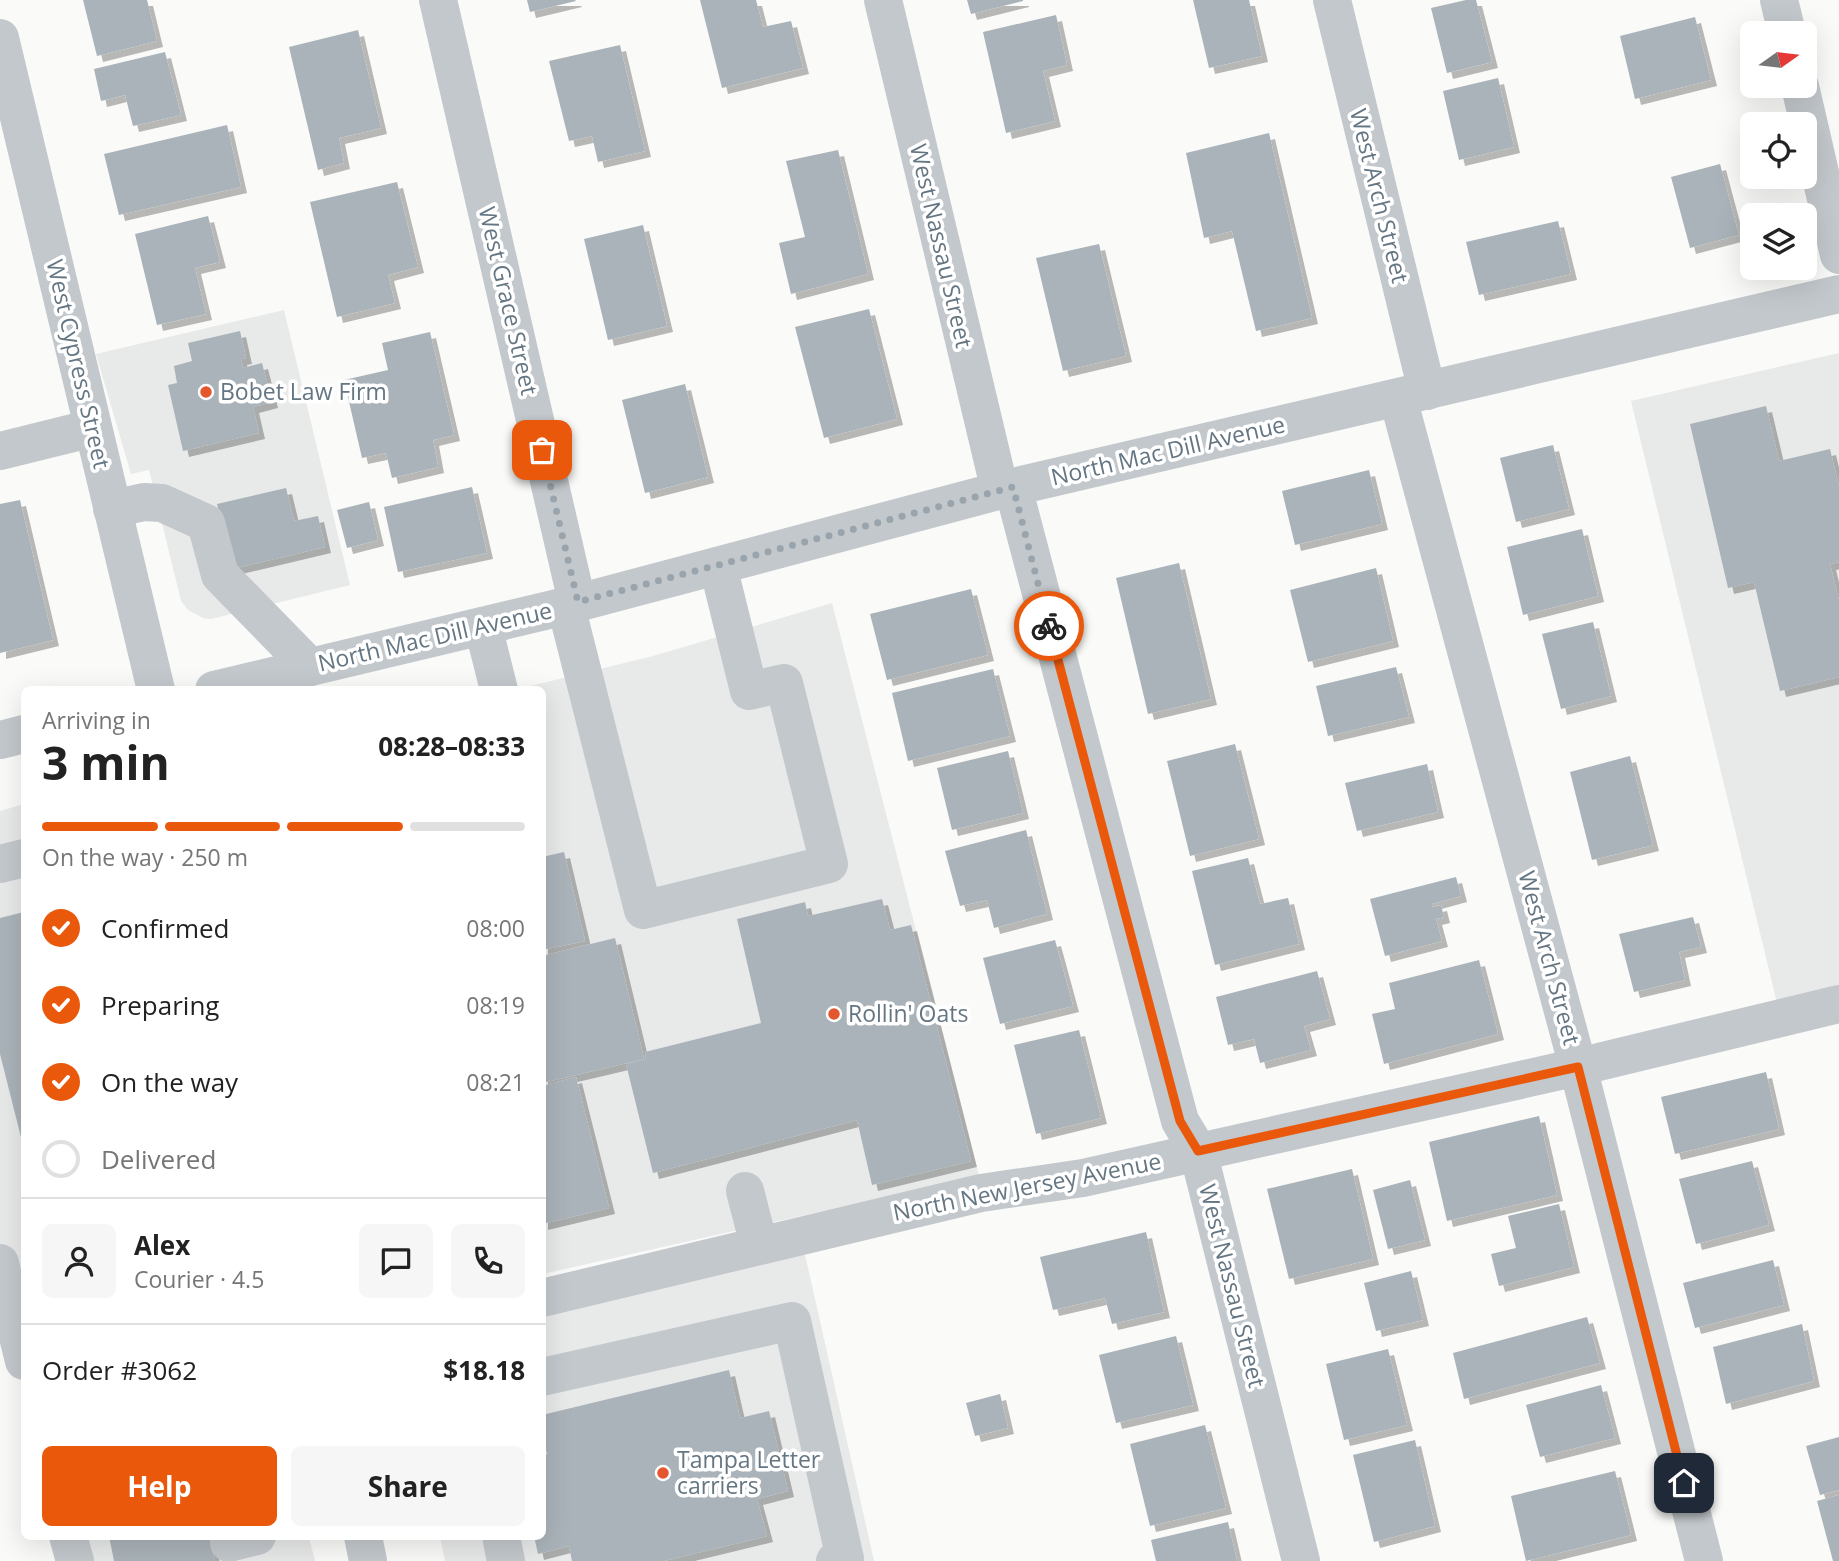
<!DOCTYPE html>
<html lang="en">
<head>
<meta charset="utf-8">
<style>
  :root { --surface:#fff; --page:#f6f6f6; --text:#222; --muted:#767676; --line:#e0e0e0; --accent:#ea580c }
  body { margin:0; font-family:"Open Sans",sans-serif; background:var(--page); color:var(--text); height:100vh; display:flex; flex-direction:column; font-size:26px; white-space:nowrap }
  * { box-sizing:border-box; margin:0 }
  p { font-size:23px; color:var(--muted) }
  .icon { flex:none; width:38px; height:38px; fill:none; stroke:currentColor; stroke-width:2; stroke-linecap:round; stroke-linejoin:round }
  .map { position:relative; flex:1; overflow:hidden }
  .sheet { position:absolute; left:21px; top:686px; width:525px; height:854px; display:flex; flex-direction:column; background:var(--surface); border-radius:10px; box-shadow:0 7px 28px #0002 }
  .sheet>* { flex:none }
  .needle { width:46px; rotate:76deg }
  .controls { position:absolute; left:1740px; top:21px; display:grid; gap:14px }
  .controls a { display:grid; place-items:center; width:77px; height:77px; border-radius:10px; background:var(--surface); box-shadow:0 7px 28px #0002; font-size:35px }
  .pin { position:absolute; display:grid; place-items:center; width:60px; height:60px; color:#fff; margin:-30px; border-radius:14px; box-shadow:0 4px 10px #0006 }
  .courier { position:absolute; display:grid; place-items:center; width:70px; height:70px; margin:-35px; border:5px solid #ea580c; border-radius:50%; background:#fff; color:#222; box-shadow:0 2px 9px #0007 }
  .head em { font-style:normal; font-weight:700 }
  .head div { display:flex; flex-direction:column-reverse }
  .head { display:flex; align-items:center; justify-content:space-between; height:119px; padding:0 21px }
  h1 { font-size:46px; font-weight:700; line-height:52px }
  .bar { display:grid; grid-template-columns:repeat(4,1fr); gap:10px 7px; align-content:center; height:84px; padding:0 21px }
  .bar i { height:9px; border-radius:5px; background:var(--line) }
  .bar .current { background:var(--accent) }
  .bar p { grid-column:span 4 }
  .line { display:flex; align-items:center; gap:18px; padding:0 21px; border-top:2px solid var(--line) }
  .line div { flex:1 }
  .round { display:grid; place-items:center; flex:none; width:74px; height:74px; border-radius:10px; background:var(--page) }
  ol { padding:0 21px; list-style:none }
  li { display:flex; align-items:center; gap:21px; height:77px }
  li p { margin-inline-start:auto }
  li .icon { padding:7px; border-radius:50%; background:var(--accent); color:#fff; stroke-width:4 }
  li:last-child { color:var(--muted) }
  li i { width:38px; height:38px; border:4px solid var(--line); border-radius:50% }
  .cta { display:flex; gap:14px; margin-top:auto; padding:14px 21px }
  .cta a { flex:1; height:80px; border-radius:10px; background:var(--accent); color:#fff; font-size:28px; font-weight:700; line-height:80px; text-align:center }
  .cta a+a { background:var(--page); color:var(--text) }
  .map>svg:first-child { display:block }
  .built { fill:#e8e9e9 }
  .building { fill:#aab3b9; filter:url(#shadow) }
  .lines { fill:none; stroke-linecap:round; stroke-linejoin:round }
  .minor { stroke:#c3c8cc; stroke-width:38 }
  .done { stroke:#99a4ac; stroke-width:7; stroke-dasharray:0 12.6 }
  .route { stroke:#ea580c; stroke-width:9 }
  .poi-dot { fill:#e4572e; stroke:#fff; stroke-width:2.5 }
  .labels { text-anchor:middle; stroke-width:7; stroke-linejoin:round; paint-order:stroke }
  .street-label { font-size:23px; fill:#657683; stroke:#fff }
  .poi-label { font-size:23px; fill:#657683; stroke:#fff; text-anchor:start }
</style>
</head>
<body>
<div class="map">
<svg width="1839" height="1561" viewBox="0 0 1839 1561">
  <defs>
    <filter id="shadow"><feDropShadow dx="6" dy="6" stdDeviation="0" flood-color="#0004"/></filter>
  </defs>
  <rect width="100%" height="100%" fill="#fafaf8"/>
  <g class="built">
    <polygon points="284,310 350,585 211,619 203,618 188,610 181,601 149,470 131,474 96,354"/>
    <polygon points="1839,353 1839,988 1777,1003 1631,401"/>
    <polygon points="832,603 979,1176 543,1274 542,690 514,690 653,656"/>
    <polygon points="24,804 24,1266 6,1270 0,1246 0,811"/>
    <polygon points="804,1250 874,1561 445,1561 440,1537 542,1536 543,1313"/>
    <polygon points="75,1537 309,1537 315,1561 81,1561"/>
  </g>
  <g class="building">
    <polygon points="83,0 147,0 157,41 97,56"/>
    <polygon points="527,0 575,0 576,1 530,12"/>
    <polygon points="700,0 756,0 763,27 791,21 803,68 722,88"/>
    <polygon points="967,0 1023,0 1023,1 971,14"/>
    <polygon points="1193,0 1249,0 1262,56 1209,68"/>
    <polygon points="1466,0 1476,0 1492,62 1447,73 1431,8"/>
    <polygon points="1056,15 1067,65 1043,71 1055,121 1006,133 983,32"/>
    <polygon points="1695,17 1711,80 1635,99 1620,36"/>
    <polygon points="358,30 381,128 339,138 344,163 318,170 289,47"/>
    <polygon points="620,45 645,151 598,162 592,136 569,141 549,61"/>
    <polygon points="165,52 181,115 133,126 125,95 101,101 94,69"/>
    <polygon points="1498,78 1514,147 1459,160 1443,91"/>
    <polygon points="227,125 241,187 119,215 104,154"/>
    <polygon points="1269,133 1312,318 1256,331 1232,231 1204,238 1186,153"/>
    <polygon points="838,150 868,274 791,294 779,243 805,237 786,161"/>
    <polygon points="1720,164 1739,235 1690,248 1671,177"/>
    <polygon points="397,182 418,267 388,275 395,303 337,317 310,202"/>
    <polygon points="208,216 220,262 195,268 206,314 157,325 135,234"/>
    <polygon points="1558,221 1571,274 1479,295 1466,242"/>
    <polygon points="643,225 667,326 608,340 584,239"/>
    <polygon points="1099,244 1126,356 1063,371 1036,258"/>
    <polygon points="869,309 897,419 824,438 795,327"/>
    <polygon points="240,331 246,358 241,359 243,368 262,363 272,402 253,407 259,433 183,451 168,385 177,383 174,366 192,361 188,343"/>
    <polygon points="430,332 454,435 433,440 438,467 392,478 386,453 362,458 344,380 388,370 382,343"/>
    <polygon points="685,384 708,477 645,493 622,400"/>
    <polygon points="1766,406 1779,461 1830,449 1839,487 1839,562 1830,564 1839,601 1839,677 1780,691 1754,582 1728,588 1690,424"/>
    <polygon points="1553,445 1569,509 1516,522 1500,458"/>
    <polygon points="1369,470 1382,524 1295,545 1282,491"/>
    <polygon points="472,487 487,553 398,572 384,507"/>
    <polygon points="286,488 294,521 318,516 325,547 232,569 217,504"/>
    <polygon points="20,500 53,640 0,653 0,504"/>
    <polygon points="369,502 378,540 347,548 337,510"/>
    <polygon points="1582,529 1598,596 1523,615 1507,547"/>
    <polygon points="1179,563 1211,699 1148,714 1116,578"/>
    <polygon points="1376,568 1393,641 1308,662 1290,590"/>
    <polygon points="971,589 988,655 887,680 870,614"/>
    <polygon points="1593,622 1611,696 1561,709 1542,634"/>
    <polygon points="1396,667 1409,717 1328,736 1316,686"/>
    <polygon points="993,669 1010,736 908,761 892,693"/>
    <polygon points="1235,744 1259,839 1190,856 1167,761"/>
    <polygon points="1008,751 1023,813 952,830 937,768"/>
    <polygon points="1630,756 1653,845 1592,860 1570,772"/>
    <polygon points="1427,764 1438,812 1357,831 1345,783"/>
    <polygon points="1026,830 1047,914 994,928 987,900 960,906 945,851"/>
    <polygon points="564,852 585,941 542,950 542,857"/>
    <polygon points="1248,858 1260,904 1288,898 1299,944 1215,965 1192,871"/>
    <polygon points="1456,877 1461,896 1432,904 1432,907 1441,905 1444,917 1436,919 1442,941 1385,956 1370,899"/>
    <polygon points="882,899 890,930 911,925 971,1161 872,1185 857,1120 653,1173 626,1064 646,1059 645,1052 761,1023 737,919 805,902 808,916"/>
    <polygon points="24,912 24,1149 0,1054 0,918"/>
    <polygon points="1693,917 1701,947 1679,952 1685,980 1634,992 1619,934"/>
    <polygon points="615,938 644,1059 542,1083 542,956"/>
    <polygon points="1055,940 1073,1006 1000,1024 983,958"/>
    <polygon points="1479,960 1498,1034 1384,1064 1372,1014 1395,1009 1389,983"/>
    <polygon points="1317,971 1330,1019 1304,1026 1311,1050 1260,1063 1254,1039 1228,1045 1216,997"/>
    <polygon points="1079,1030 1101,1118 1036,1134 1014,1045"/>
    <polygon points="1766,1072 1779,1129 1675,1154 1661,1097"/>
    <polygon points="576,1077 609,1208 542,1224 542,1086"/>
    <polygon points="1539,1116 1557,1195 1447,1221 1429,1142"/>
    <polygon points="1752,1161 1769,1225 1696,1244 1679,1179"/>
    <polygon points="1352,1169 1373,1259 1289,1279 1267,1189"/>
    <polygon points="1410,1180 1425,1240 1388,1249 1373,1190"/>
    <polygon points="1559,1204 1574,1267 1499,1286 1491,1254 1516,1248 1508,1216"/>
    <polygon points="1146,1232 1164,1312 1112,1324 1105,1298 1053,1310 1040,1257"/>
    <polygon points="1773,1260 1784,1305 1695,1328 1683,1283"/>
    <polygon points="1411,1271 1423,1320 1376,1331 1364,1283"/>
    <polygon points="1587,1317 1600,1363 1464,1399 1453,1353"/>
    <polygon points="1802,1324 1814,1381 1726,1404 1713,1347"/>
    <polygon points="1176,1336 1193,1405 1116,1423 1099,1355"/>
    <polygon points="1388,1349 1407,1425 1344,1440 1326,1364"/>
    <polygon points="729,1370 740,1418 769,1411 788,1491 757,1499 767,1536 664,1561 572,1561 569,1546 538,1554 534,1536 542,1536 542,1455 547,1454 542,1436 542,1415"/>
    <polygon points="1601,1385 1615,1438 1540,1457 1526,1405"/>
    <polygon points="1000,1394 1008,1428 975,1436 966,1403"/>
    <polygon points="1205,1425 1226,1508 1150,1526 1130,1444"/>
    <polygon points="1839,1437 1839,1490 1820,1495 1806,1446"/>
    <polygon points="1415,1440 1435,1526 1374,1542 1353,1455"/>
    <polygon points="1615,1471 1631,1535 1526,1561 1511,1496"/>
    <polygon points="1839,1495 1839,1561 1833,1561 1817,1501"/>
    <polygon points="1228,1522 1237,1561 1156,1561 1151,1540"/>
    <polygon points="109,1536 209,1536 215,1561 114,1561"/>
  </g>
  <g class="lines">
    <g class="minor">
      <polyline points="438,0 577,602"/>
      <polyline points="883,0 1000,491"/>
      <polyline points="1332,0 1427,391"/>
      <polyline points="1779,0 1787,33"/>
      <polyline points="0,38 156,690"/>
      <polyline points="1800,86 1839,255"/>
      <polyline points="1398,398 1578,1067 1704,1561"/>
      <polyline points="0,451 93,428"/>
      <polyline points="1013,487 1180,1121 1198,1151 1301,1561"/>
      <polyline points="112,509 144,502 162,503 206,523 220,575 310,667"/>
      <polyline points="566,606 643,910 829,864 784,683 749,691 718,566"/>
      <polyline points="483,626 499,690"/>
      <polyline points="214,690 566,606 1013,487 1839,294"/>
      <polyline points="0,740 24,734"/>
      <polyline points="0,864 24,858"/>
      <polyline points="745,1191 759,1245"/>
      <polyline points="0,1263 24,1361"/>
      <polyline points="542,1298 981,1193 1083,1178 1578,1067 1839,1004"/>
      <polyline points="542,1377 792,1321 845,1559 835,1561"/>
      <polyline points="68,1536 75,1561"/>
      <polyline points="363,1536 368,1561"/>
      <polyline points="501,1536 506,1561"/>
      <polyline points="229,1543 257,1536"/>
    </g>
  </g>
  <g class="lines">
    <polyline class="done" points="542,450 578,602 1013,487 1049,626"/>
    <polyline class="route" points="1049,626 1180,1121 1198,1151 1578,1067 1684,1483"/>
  </g>
  <g class="poi-dot">
    <circle cx="206" cy="392" r="7"/>
    <circle cx="834" cy="1014" r="7"/>
    <circle cx="663" cy="1473" r="7"/>
  </g>
  <g class="labels">
    <g class="street-label">
      <text transform="translate(1379 196) rotate(76)" y="8">West Arch Street</text>
      <text transform="translate(941 246) rotate(77)" y="8">West Nassau Street</text>
      <text transform="translate(508 301) rotate(77)" y="8">West Grace Street</text>
      <text transform="translate(78 364) rotate(77)" y="8">West Cypress Street</text>
      <text transform="translate(1168 451) rotate(-13)" y="8">North Mac Dill Avenue</text>
      <text transform="translate(435 637) rotate(-13)" y="8">North Mac Dill Avenue</text>
      <text transform="translate(1549 958) rotate(75)" y="8">West Arch Street</text>
      <text transform="translate(1027 1187) rotate(-11)" y="8">North New Jersey Avenue</text>
      <text transform="translate(1232 1286) rotate(76)" y="8">West Nassau Street</text>
    </g>
    <g class="poi-label">
      <text x="220" y="400">Bobet Law Firm</text>
      <text x="848" y="1022">Rollin' Oats</text>
      <text x="677" y="1468">Tampa Letter<tspan x="677" dy="26">carriers</tspan></text>
    </g>
  </g>
</svg>
<div class="controls">
<a><svg class="needle" viewBox="-14 -14 28 28"><path d="M0-13l5 13h-10z" fill="#e53935"/><path d="M0 13l5-13h-10z" fill="#767676"/></svg></a>
<a><svg class="icon" aria-label="locate" viewBox="0 0 24 24"><circle cx="12" cy="12" r="6"/><path d="M12 2v4M12 18v4M2 12h4M18 12h4"/></svg></a>
<a><svg class="icon" aria-label="layers" viewBox="0 0 24 24"><path d="M12 4l9 5-9 5-9-5zM3 14l9 5 9-5"/></svg></a>
</div>
<div class="pin" style="left:542px;top:450px;background:#ea580c"><svg class="icon" aria-label="bag" viewBox="0 0 24 24"><path d="M5 8h14l-1 12H6zM9 8a3 3 0 0 1 6 0"/></svg></div>
<div class="pin" style="left:1684px;top:1483px;background:#1f2937"><svg class="icon" aria-label="home" viewBox="0 0 24 24"><path d="M3 11l9-7 9 7M6 9v11h12V9"/></svg></div>
<div class="courier" style="left:1049px;top:626px"><svg class="icon" aria-label="bike" viewBox="0 0 24 24"><circle cx="6" cy="16" r="4"/><circle cx="18" cy="16" r="4"/><path d="M6 16l4-8h5l3 8M10 8l3 8H6M13 5h3"/></svg></div>
<section class="sheet">
<div class="head"><div><h1>3 min</h1><p>Arriving in</p></div><em>08:28–08:33</em></div>
<div class="bar"><i class="current"></i><i class="current"></i><i class="current"></i><i></i><p>On the way · 250 m</p></div>
<ol>
<li><svg class="icon" aria-label="check" viewBox="0 0 24 24"><path d="M5 12l5 5 9-10"/></svg>Confirmed<p>08:00</p></li>
<li><svg class="icon" aria-label="check" viewBox="0 0 24 24"><path d="M5 12l5 5 9-10"/></svg>Preparing<p>08:19</p></li>
<li><svg class="icon" aria-label="check" viewBox="0 0 24 24"><path d="M5 12l5 5 9-10"/></svg>On the way<p>08:21</p></li>
<li><i></i>Delivered</li>
</ol>
<div class="line" style="height:126px"><a class="round"><svg class="icon" aria-label="person" viewBox="0 0 24 24"><circle cx="12" cy="8" r="4"/><path d="M4 21q1-7 8-7t8 7"/></svg></a><div><b>Alex</b><p>Courier · 4.5</p></div><a class="round"><svg class="icon" aria-label="chat" viewBox="0 0 24 24"><path d="M4 5h16v11H9l-5 4z"/></svg></a><a class="round"><svg class="icon" aria-label="phone" viewBox="0 0 24 24"><path d="M5 4h4l2 5-3 2q2 4 5 5l2-3 5 2v4C11 20 4 13 5 4z"/></svg></a></div>
<div class="line" style="height:91px"><div>Order #3062</div><b>$18.18</b></div>
<div class="cta"><a>Help</a><a>Share</a></div>
</section>
</div>
</body>
</html>
